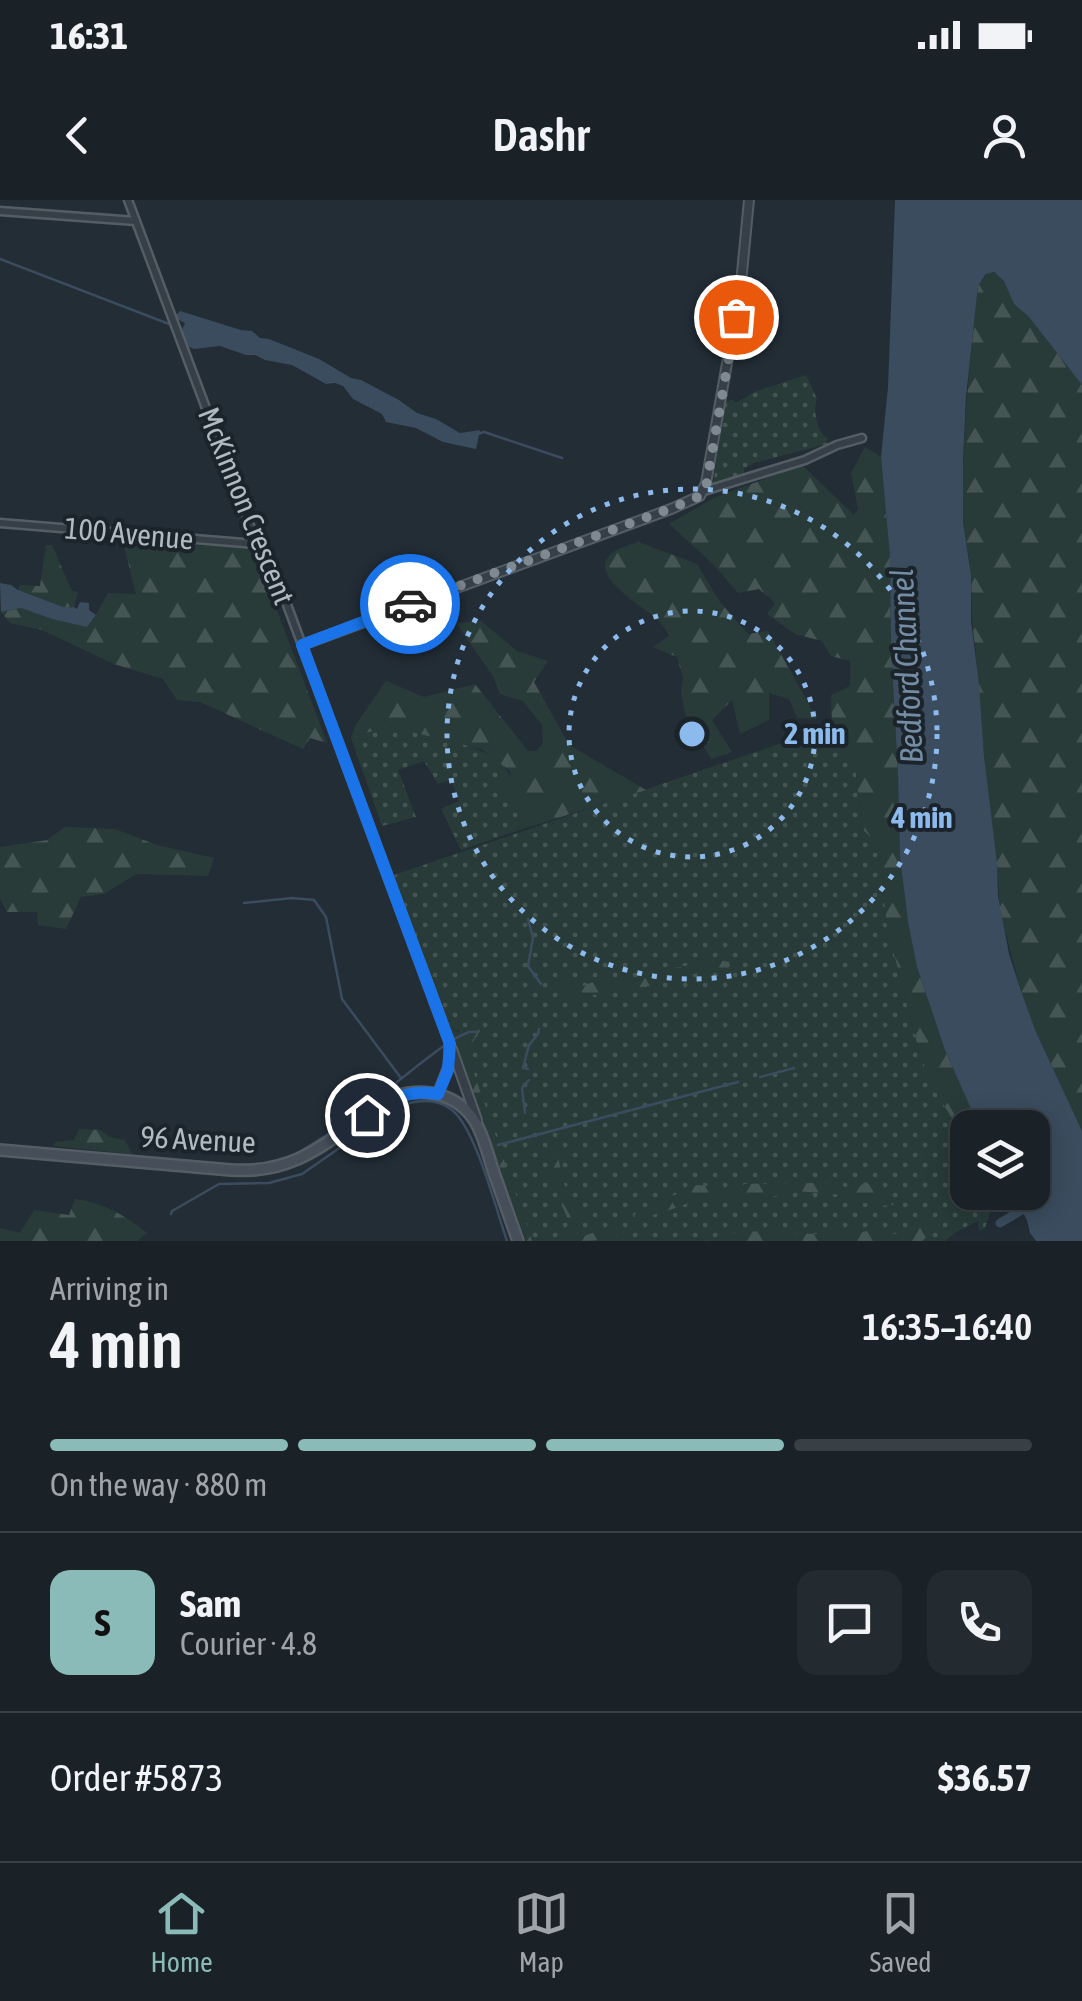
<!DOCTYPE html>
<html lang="en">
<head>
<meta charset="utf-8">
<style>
  :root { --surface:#1a2228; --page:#232a30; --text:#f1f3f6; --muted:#9fa4a8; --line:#383f45; --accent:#8bbbb9 }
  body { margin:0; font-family:"Asap Condensed",sans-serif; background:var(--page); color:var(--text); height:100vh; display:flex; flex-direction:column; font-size:38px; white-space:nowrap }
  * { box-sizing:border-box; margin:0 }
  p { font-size:32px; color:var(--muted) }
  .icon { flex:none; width:55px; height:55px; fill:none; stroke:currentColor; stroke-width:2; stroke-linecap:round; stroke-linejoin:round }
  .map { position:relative; height:1041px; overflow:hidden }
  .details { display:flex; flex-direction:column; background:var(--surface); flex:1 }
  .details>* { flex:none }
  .fabs { position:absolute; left:950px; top:910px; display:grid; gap:20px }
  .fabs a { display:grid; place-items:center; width:100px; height:100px; border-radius:20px; background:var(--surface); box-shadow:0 5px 25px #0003,0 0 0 2px var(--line); font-size:50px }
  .pin { position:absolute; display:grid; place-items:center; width:85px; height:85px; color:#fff; margin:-42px; border:5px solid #fff; border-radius:50%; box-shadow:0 2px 10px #0007 }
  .courier { position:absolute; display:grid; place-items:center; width:100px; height:100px; margin:-50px; border:8px solid #1a73e8; border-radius:50%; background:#fff; color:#222; box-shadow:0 2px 12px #0007 }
  .headline em { font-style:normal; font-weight:600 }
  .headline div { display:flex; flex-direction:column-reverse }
  .headline { display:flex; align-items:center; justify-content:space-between; height:170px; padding:0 50px }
  h1 { font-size:65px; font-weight:600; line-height:75px }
  .bar { display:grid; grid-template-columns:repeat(4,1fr); gap:15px 10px; align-content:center; height:120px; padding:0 50px }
  .bar i { height:12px; border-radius:8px; background:var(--line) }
  .bar .active { background:var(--accent) }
  .bar p { grid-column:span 4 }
  .line { display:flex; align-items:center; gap:25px; padding:0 50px; border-top:2px solid var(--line) }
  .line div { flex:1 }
  .round { display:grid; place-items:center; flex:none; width:105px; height:105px; border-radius:20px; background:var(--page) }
  .status { display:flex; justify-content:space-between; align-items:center; height:70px; padding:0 50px; background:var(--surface); direction:ltr }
  .status svg { height:28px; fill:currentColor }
  header { display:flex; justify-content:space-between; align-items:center; height:130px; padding:0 50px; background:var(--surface); font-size:45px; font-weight:600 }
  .tabs { display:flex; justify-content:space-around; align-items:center; height:140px; border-top:2px solid var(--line); background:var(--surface); font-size:28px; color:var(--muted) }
  .tabs a { display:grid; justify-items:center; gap:5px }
  .tabs .active { color:var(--accent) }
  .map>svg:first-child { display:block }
  .green { fill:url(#green-dots) }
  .forest { fill:url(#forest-firs) }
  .water { fill:#3a4c5e }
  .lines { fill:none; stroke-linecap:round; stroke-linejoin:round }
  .stream { stroke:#3a4c5e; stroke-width:2.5 }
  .river { stroke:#3a4c5e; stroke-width:9 }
  .minor-casing { stroke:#545d64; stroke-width:11 }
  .tertiary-casing { stroke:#545d64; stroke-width:12 }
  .secondary-casing { stroke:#545d64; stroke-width:14 }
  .minor { stroke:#363f47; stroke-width:6 }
  .tertiary { stroke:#363f47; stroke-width:8 }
  .secondary { stroke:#454e59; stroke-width:9 }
  .done { stroke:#7f8992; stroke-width:10; stroke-dasharray:0 18 }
  .route { stroke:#1a73e8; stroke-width:12 }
  .ring { fill:none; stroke:#8dbaec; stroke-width:5; stroke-dasharray:5 10 }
  .labels { text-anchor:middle; stroke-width:8; stroke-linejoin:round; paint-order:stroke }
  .street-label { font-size:30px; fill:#b1bac3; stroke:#1c242b }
  .water-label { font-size:32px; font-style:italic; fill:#748da4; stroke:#1c242b }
  .centre { fill:#8dbaec; stroke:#1c242b; stroke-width:5 }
  .ring-label { font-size:30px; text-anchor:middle; font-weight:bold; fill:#8dbaec; stroke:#1c242b; stroke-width:8; stroke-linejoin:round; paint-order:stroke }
</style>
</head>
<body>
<div class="status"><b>16:31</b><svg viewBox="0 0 49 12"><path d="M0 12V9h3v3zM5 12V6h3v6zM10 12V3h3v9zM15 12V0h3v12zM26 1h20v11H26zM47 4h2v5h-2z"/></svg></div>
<header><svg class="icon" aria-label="back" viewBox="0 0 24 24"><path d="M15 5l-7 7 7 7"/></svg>Dashr<svg class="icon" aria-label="person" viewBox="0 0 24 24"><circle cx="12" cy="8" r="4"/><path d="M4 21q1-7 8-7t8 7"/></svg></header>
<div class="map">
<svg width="1082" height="1041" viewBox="0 0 1082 1041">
  <defs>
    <pattern id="green-dots" width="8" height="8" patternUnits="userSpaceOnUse" patternTransform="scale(2.5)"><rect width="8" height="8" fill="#283b39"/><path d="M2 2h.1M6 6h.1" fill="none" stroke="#455554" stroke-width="1.8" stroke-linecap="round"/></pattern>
    <pattern id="forest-firs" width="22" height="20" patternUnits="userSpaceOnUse" patternTransform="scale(2.5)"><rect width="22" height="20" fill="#283b39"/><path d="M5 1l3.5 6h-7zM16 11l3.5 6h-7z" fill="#455554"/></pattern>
  </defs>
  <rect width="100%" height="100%" fill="#232d36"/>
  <g class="green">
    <path d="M806,175L817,199C812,209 818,234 828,239L827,244L754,263L744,268V277L713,284L726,201L733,200L735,203L757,191Z"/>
    <path d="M388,526C422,534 497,543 511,578L497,584L519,614L517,631L461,650L441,609L459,601L451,580L438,584L424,561L398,570L416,617L382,626L351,538Z"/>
    <polygon points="832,526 855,562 862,629 878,644 887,726 918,847 929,880 967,944 968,992 991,993 991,1010 985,1028 979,1031 978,1021 954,1033 945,1041 532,1041 459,831 449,827 394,675"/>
  </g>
  <g class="forest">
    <path d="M989,72L999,75L1004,80L1014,104L1029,117L1082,185V931L1036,832L1021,791L1000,711L997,663L988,601L975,445C971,421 972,399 971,376C970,357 964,336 963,316C961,239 970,163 978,86Z"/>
    <polygon points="865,247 881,257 890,357 891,447 898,574 900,657 908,722 917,767 945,850 979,927 968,928 967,944 929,880 918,847 887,726 878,644 862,629 855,562 832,526 831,495 850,486 850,461 831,456 822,441 795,434 767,414 775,403 759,389 738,393 712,363 669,324 716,297 802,265 854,315 858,309 851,273"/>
    <polygon points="123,342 249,348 268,387 327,543 310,538 303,549 200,502 177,500 163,479 114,464 42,430 10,423 1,412 21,408 52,419 93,420 108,393 136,394"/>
    <path d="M638,342L697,364L720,402L748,434L768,431L817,519L797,518L789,499L769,493V520L740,534L732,500L712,520L732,552L711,559L685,514L681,492L683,478L677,457L653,447L669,436C667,432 663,425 660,422C648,408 580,374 615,351C621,347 631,345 638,342Z"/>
    <polygon points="46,345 52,345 72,391 78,392 74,407 66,408 18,390 20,385 40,386"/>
    <polygon points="481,421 517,451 548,461 534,482 569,545 646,590 517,631 519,614 497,584 511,578 510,571 481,549 388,526 351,538 355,526 386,481 424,497 475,484 528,551 537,551 543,543 542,525 523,501 500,494 493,476 456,423"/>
    <polygon points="65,627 115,629 157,645 214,658 208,676 136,674 104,694 81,697 66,729 38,725 37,712 7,712 0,699 0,647 47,640"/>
    <polygon points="718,760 729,762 730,766 727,769 712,769 650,786 617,790 602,797 591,794 581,800 573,799 567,792 548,787 547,785 555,781 583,786 600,779 645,777 662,770"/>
    <polygon points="449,827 460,833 478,827 480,831 469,847 469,859 532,1041 526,1041"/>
    <polygon points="79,929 100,930 109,937 125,940 132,954 53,946 56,942 74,940"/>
    <path d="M550,936L554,939L564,984L574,1000L584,1036L621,1023L627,1032C611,1041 591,1041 572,1041V1032L567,1017L551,980V959L546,940Z"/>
    <polygon points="866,982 894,1002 894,1005 875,1006 843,995 797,991 779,996 730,1000 698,998 679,1007 639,1019 634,1016 638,1011 697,985 716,987 718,990 731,991 745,984 792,983 825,983 855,989"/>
    <path d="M75,999C104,1003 125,1015 147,1033L137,1041H0V1028L20,1033L34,1010L69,1015Z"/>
    <polygon points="923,1010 940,1026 938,1030 931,1033 922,1041 705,1041 744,1031 817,1034 838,1029 861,1032 876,1030 890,1035 916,1029"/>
  </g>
  <g class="water">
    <polygon points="895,0 1082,0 1082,185 1029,117 1014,104 1004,81 994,72 986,74 978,86 966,197 963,259 963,322 971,375 971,421 979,484 984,556 997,663 998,696 1009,754 1021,791 1036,832 1082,931 1082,1041 1036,1041 1030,1033 1027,1020 1012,993 1032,992 1032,928 979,927 945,850 917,767 908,722 900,657 898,574 891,447 890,357 881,257 888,187"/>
    <polygon points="180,111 241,130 252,131 260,138 269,139 319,159 351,178 361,180 399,200 417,213 436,219 460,233 480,230 476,249 443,242 416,228 386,222 382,214 353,199 343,186 335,183 326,184 292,165 265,160 255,155 246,155 220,146 194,149 187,146 182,130 185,123 177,119 176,115"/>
    <polygon points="0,383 11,385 18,390 66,408 74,407 77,409 80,402 89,403 89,410 96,415 87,427 52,419 21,408 1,412"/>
  </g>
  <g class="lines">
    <g class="stream">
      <polyline points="0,59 169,124"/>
      <polyline points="478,234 484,232 562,258"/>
      <polyline points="244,703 292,698 314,700 326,717 342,799 401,878"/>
      <polyline points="528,719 533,738 528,766 541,784"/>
      <polyline points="454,839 469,832 477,832"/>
      <polyline points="528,869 523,868 529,845 538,834 539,829"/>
      <polyline points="760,877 794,868"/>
      <polyline points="525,913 522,888 529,880"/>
      <path d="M343,924C378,899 410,870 445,845"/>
      <polyline points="498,945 738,882"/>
      <polyline points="298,953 336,929"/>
      <path d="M171,1014L172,1011L219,984L269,983L302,974L400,906C417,900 437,898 452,910C476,929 496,1010 507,1041"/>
    </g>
    <polyline class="river" points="1000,1023 1022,1010 1033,1009"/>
    <g class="minor-casing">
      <g id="minor">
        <polyline points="128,0 252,331 283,394 302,445"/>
        <polyline points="0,11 136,21"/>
        <polyline points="704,291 805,260 837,245 862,238"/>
        <polyline points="0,323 257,344"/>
      </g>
    </g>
    <g class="tertiary-casing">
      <g id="tertiary">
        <polyline points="452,849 477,920"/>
        <polyline points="438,893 450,862 449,841 302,445 671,309 700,296 706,283 741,83 749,0"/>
      </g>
    </g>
    <g class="secondary-casing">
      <path id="secondary" d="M0,950L231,970C307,975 337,929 396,896C428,886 463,896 478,927C485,941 489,958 494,973C502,996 510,1018 518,1041"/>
    </g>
    <use href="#minor" class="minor"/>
    <use href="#tertiary" class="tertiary"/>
    <use href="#secondary" class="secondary"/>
  </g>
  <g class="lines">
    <polyline class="done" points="410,404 672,308 700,296 706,287 736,117"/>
    <path class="route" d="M367,915C391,899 408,889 438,894L448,870L450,844L302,445L410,404"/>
  </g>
  <g class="ring">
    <circle cx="692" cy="534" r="123"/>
    <circle cx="692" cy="534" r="245"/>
  </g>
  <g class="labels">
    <g class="street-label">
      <text transform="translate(246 306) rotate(68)" y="10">McKinnon Crescent</text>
      <text transform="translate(129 334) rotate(5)" y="10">100 Avenue</text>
      <text transform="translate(198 940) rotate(3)" y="10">96 Avenue</text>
    </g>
    <g class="water-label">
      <text transform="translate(907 466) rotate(-93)" y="11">Bedford Channel</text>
    </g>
  </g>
  <circle cx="692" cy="534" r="15" class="centre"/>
  <g class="ring-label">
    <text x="815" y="544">2 min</text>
    <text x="922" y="628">4 min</text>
  </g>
</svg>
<div class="fabs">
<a><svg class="icon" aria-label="layers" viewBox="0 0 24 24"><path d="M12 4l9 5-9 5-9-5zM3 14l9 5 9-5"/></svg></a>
</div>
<div class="pin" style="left:736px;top:117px;background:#ea580c"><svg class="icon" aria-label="bag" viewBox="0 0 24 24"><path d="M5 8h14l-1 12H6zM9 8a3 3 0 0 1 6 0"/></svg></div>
<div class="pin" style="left:367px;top:915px;background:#1f2937"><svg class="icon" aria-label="home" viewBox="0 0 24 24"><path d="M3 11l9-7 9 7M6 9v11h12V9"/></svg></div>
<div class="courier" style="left:410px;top:404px"><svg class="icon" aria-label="car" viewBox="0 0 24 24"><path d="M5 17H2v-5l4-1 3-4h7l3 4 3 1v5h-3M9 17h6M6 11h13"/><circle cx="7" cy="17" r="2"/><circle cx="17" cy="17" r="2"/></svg></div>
</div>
<section class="details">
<div class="headline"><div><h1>4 min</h1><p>Arriving in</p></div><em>16:35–16:40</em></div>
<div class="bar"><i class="active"></i><i class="active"></i><i class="active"></i><i></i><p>On the way · 880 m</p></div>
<div class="line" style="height:180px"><b class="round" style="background:var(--accent);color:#111">S</b><div><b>Sam</b><p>Courier · 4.8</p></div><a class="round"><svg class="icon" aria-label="chat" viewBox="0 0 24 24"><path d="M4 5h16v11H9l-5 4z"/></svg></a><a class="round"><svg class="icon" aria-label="phone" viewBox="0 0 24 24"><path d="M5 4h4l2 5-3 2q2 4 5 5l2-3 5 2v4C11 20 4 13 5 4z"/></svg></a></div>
<div class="line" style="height:130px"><div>Order #5873</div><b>$36.57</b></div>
</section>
<nav class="tabs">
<a class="active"><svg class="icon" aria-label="home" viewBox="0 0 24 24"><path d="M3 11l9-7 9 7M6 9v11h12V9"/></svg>Home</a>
<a><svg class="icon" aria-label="map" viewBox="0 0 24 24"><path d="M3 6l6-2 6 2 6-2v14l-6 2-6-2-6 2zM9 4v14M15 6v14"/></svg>Map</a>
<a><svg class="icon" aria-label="saved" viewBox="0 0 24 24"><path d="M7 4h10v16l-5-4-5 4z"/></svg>Saved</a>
</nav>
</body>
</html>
